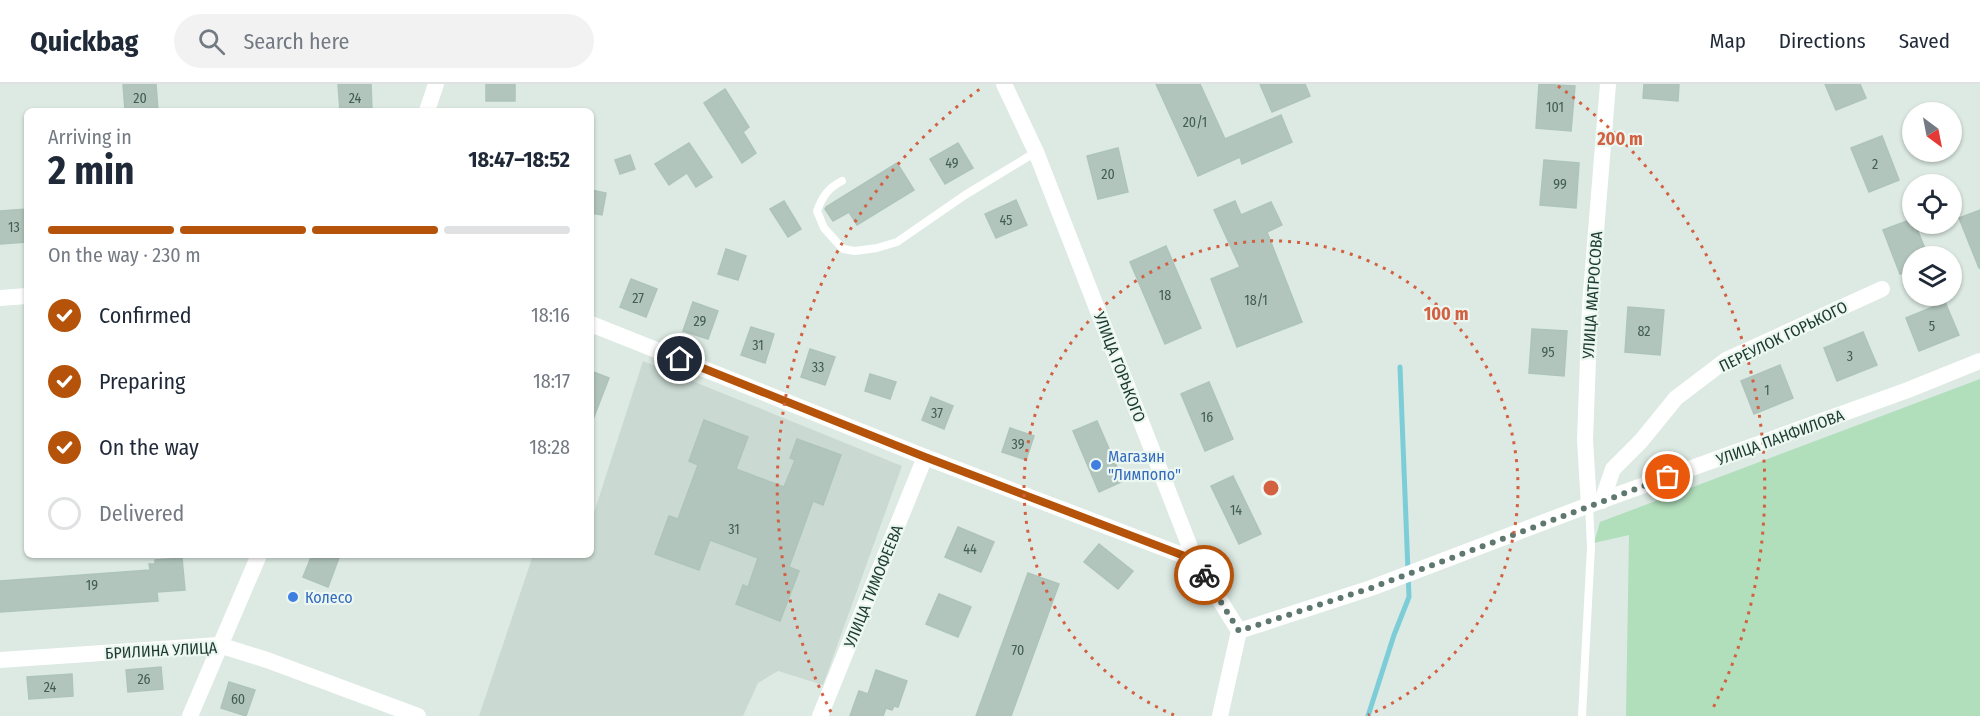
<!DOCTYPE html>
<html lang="en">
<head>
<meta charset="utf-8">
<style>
  :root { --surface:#fff; --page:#f2f2f3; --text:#1f2937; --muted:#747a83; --line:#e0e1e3; --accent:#b45309 }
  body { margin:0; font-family:"Fira Sans Condensed",sans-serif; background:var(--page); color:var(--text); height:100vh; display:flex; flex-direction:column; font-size:22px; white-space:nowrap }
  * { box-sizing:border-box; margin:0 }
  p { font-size:20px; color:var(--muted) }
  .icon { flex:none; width:33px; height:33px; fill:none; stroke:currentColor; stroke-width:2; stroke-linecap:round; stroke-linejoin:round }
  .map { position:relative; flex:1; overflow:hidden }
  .details { position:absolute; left:24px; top:24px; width:570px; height:450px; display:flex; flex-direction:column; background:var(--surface); border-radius:9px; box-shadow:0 2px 4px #0004 }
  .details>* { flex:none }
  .needle { width:39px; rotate:148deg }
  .buttons { position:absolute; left:1902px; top:18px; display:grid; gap:12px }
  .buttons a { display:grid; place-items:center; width:60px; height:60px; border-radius:50%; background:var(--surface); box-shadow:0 2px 4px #0004; font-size:30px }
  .pin { position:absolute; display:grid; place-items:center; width:51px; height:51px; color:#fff; margin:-26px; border:3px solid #fff; border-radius:50%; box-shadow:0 2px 6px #0007 }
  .courier { position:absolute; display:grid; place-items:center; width:60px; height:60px; margin:-30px; border:4px solid #b45309; border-radius:50%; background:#fff; color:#222; box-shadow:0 2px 8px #0007 }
  .headline em { font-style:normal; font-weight:700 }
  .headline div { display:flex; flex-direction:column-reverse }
  .headline { display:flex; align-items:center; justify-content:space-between; height:102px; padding:0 24px }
  h1 { font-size:39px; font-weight:700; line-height:45px }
  .bar { display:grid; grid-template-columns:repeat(4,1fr); gap:9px 6px; align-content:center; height:72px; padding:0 24px }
  .bar i { height:8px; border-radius:4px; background:var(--line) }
  .bar .on { background:var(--accent) }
  .bar p { grid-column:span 4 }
  ol { padding:0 24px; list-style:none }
  li { display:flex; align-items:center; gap:18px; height:66px }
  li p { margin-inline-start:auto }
  li .icon { padding:6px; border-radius:50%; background:var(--accent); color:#fff; stroke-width:4 }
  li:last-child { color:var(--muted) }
  li i { width:33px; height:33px; border:3px solid var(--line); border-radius:50% }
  header { display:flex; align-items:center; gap:36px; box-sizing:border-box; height:84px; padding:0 30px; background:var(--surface); border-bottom:2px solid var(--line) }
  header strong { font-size:28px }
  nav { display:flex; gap:33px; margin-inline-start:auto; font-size:21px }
  .search { width:420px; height:54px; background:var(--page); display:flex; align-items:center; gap:15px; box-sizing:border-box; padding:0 21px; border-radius:33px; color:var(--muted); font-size:22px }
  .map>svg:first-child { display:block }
  .built { fill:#cadad2 }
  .green { fill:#b1debb }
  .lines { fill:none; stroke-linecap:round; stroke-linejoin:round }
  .stream { stroke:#7ccdd7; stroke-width:5 }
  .building { fill:#b1c5bc; stroke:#aec4ba; stroke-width:1.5 }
  .lane { stroke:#fff; stroke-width:8 }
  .street { stroke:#fff; stroke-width:16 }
  .done { stroke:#5f786f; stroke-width:6; stroke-dasharray:0 10.8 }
  .route { stroke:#b45309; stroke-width:8 }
  .ring { fill:none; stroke:#d26041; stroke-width:3; stroke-dasharray:3 6 }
  .shop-dot { fill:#3f7fe0; stroke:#ecf7f1; stroke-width:2 }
  .labels { text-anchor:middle; stroke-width:4.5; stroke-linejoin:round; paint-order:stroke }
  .number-label { font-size:14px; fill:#415d54 }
  .street-label { font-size:16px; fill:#1c3a31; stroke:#ecf7f1 }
  .shop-label { font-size:16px; fill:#366cbe; stroke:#ecf7f1; text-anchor:start }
  .centre { fill:#d26041; stroke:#ecf7f1; stroke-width:3 }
  .ring-label { font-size:18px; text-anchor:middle; font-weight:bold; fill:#d26041; stroke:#ecf7f1; stroke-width:4.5; stroke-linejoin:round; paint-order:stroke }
</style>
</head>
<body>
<header>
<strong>Quickbag</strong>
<div class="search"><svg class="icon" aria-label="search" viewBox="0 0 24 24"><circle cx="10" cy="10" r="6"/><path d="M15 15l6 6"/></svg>Search here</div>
<nav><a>Map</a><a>Directions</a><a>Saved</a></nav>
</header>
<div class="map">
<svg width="1980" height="632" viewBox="0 0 1980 632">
  <rect width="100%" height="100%" fill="#dceae3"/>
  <polygon class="built" points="643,277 902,382 823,601 778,587 758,599 743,632 479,632 533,471 572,471 579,473 580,471 591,471 591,438"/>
  <polygon class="green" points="1980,295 1980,632 1626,632 1629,451 1594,459 1600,438"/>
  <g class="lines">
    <polyline class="stream" points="1368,632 1394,551 1409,513 1400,283"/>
  </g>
  <g class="building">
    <polygon points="123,0 156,0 158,27 125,27"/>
    <polygon points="338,0 371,0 372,27 340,27"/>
    <rect x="486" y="0" width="29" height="17"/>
    <polygon points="1156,0 1200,0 1225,55 1281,31 1292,58 1242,80 1240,73 1198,92"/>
    <polygon points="1260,0 1305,0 1310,12 1272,28"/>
    <polygon points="1539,0 1575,2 1571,47 1536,44"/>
    <polygon points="1644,0 1679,0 1678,17 1643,14"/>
    <polygon points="1825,0 1860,0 1866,14 1836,26"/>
    <polygon points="725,5 749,43 743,48 756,69 742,79 704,19"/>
    <polygon points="1882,52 1899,96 1869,108 1851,64"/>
    <polygon points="689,59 712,93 696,103 687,89 669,101 655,80"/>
    <polygon points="958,59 973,84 945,100 930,75"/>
    <polygon points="1118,64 1128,108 1098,115 1087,72"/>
    <polygon points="630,71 635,85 620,90 615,76"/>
    <polygon points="1544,76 1579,79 1576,124 1540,121"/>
    <polygon points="897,79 914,106 857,141 849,128 833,137 825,125 826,123"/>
    <polygon points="591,106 606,109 602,131 591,129"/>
    <polygon points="1016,116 1027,141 996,154 985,130"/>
    <polygon points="784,117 801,145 788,153 770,125"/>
    <polygon points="1235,117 1241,131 1271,118 1282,141 1267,148 1302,238 1237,263 1211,195 1240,183 1214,126"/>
    <polygon points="27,125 27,158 0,160 0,127"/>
    <polygon points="1980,126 1980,184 1979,184 1959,134"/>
    <polygon points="1912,135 1912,140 1915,140 1928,172 1912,172 1912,185 1900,190 1883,146"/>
    <polygon points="1166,162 1201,244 1165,260 1130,178"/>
    <polygon points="726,165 746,172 738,196 718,190"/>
    <polygon points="631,195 657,205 646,233 620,223"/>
    <polygon points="693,218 718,227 708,255 683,247"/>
    <polygon points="1945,218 1959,251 1919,267 1906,234"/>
    <polygon points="1628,223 1664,226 1660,271 1625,268"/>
    <polygon points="751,243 774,250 765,279 741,271"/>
    <polygon points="1532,245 1567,247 1564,292 1529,289"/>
    <polygon points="1863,248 1877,281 1837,297 1824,264"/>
    <polygon points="810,265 835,273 825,301 801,293"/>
    <polygon points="1780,281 1793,314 1754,330 1741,297"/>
    <polygon points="591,287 609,294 592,338 591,338"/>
    <polygon points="870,290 896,298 890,315 865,307"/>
    <polygon points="1209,298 1233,355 1205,367 1181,310"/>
    <polygon points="931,313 953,322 944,345 922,336"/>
    <polygon points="704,336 748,353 736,385 784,403 795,376 790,374 797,355 841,371 823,421 813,417 789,483 799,487 780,537 736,520 743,501 748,503 758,474 710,456 699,486 655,470 669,432 678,435 698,381 689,377"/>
    <polygon points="1097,337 1123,397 1099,408 1073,347"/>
    <polygon points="1010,344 1034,352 1026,376 1002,368"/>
    <polygon points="1233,392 1261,450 1239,460 1211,402"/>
    <polygon points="958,443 994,458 981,488 945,473"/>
    <polygon points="1099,460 1133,487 1118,505 1084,478"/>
    <polygon points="312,471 340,471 328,503 303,493"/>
    <polygon points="182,474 185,506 157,508 158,517 0,528 0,497 150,486 149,480 155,480 155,476"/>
    <polygon points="1028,489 1059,500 1011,632 976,632"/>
    <polygon points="939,510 971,523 958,553 926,540"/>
    <polygon points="161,583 163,605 128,608 126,586"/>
    <polygon points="876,586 907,597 898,623 894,622 892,626 886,624 883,632 850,632 859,607 868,610"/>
    <polygon points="72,590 73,612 29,615 27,593"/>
    <polygon points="229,598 255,606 246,632 221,624"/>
  </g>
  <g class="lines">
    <g class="lane">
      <path d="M842,97C828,104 822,113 817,127L824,144L843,165L855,167L877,164L897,158L965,111L1036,68"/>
      <polyline points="1582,632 1591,463 1589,421"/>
    </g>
    <g class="street">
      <polyline points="1004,0 1036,68 1195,476 1239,547 1220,632"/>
      <polyline points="427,27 436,0"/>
      <polyline points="0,214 27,212"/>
      <polyline points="591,240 925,373 1195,476"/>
      <polyline points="1602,417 1613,385 1641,357 1676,314 1726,276 1882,205"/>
      <polyline points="1589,421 1585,356 1590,221 1608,0"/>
      <polyline points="1239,547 1371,504 1589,421 1908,306 1980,277"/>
      <polyline points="0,576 219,561 267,576 418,632"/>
      <polyline points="190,632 259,471"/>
      <polyline points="820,632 925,373"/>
    </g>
  </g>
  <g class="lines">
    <polyline class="done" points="1204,491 1239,547 1371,504 1668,393"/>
    <polyline class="route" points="680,275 925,373 1195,476 1204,491"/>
  </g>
  <g class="ring">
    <path d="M1174 631A247 247 0 1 1 1368 631"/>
    <path d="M831 628A494 494 0 0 1 984 2M1558 2A494 494 0 0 1 1711 628"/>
  </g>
  <g class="shop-dot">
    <circle cx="1096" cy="381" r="6"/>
    <circle cx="293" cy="513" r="6"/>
  </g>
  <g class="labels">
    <g class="number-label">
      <text x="140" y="19">20</text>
      <text x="355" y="19">24</text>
      <text x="1555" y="28">101</text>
      <text x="1195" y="43">20/1</text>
      <text x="952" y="84">49</text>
      <text x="1875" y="85">2</text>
      <text x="1108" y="95">20</text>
      <text x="1560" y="105">99</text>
      <text x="1006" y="141">45</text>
      <text x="14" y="148">13</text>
      <text x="1165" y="216">18</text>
      <text x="638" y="219">27</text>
      <text x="1256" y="221">18/1</text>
      <text x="700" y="242">29</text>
      <text x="1932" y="247">5</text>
      <text x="1644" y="252">82</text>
      <text x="758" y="266">31</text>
      <text x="1548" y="273">95</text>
      <text x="1850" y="277">3</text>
      <text x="818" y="288">33</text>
      <text x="1767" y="311">1</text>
      <text x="937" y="334">37</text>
      <text x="1207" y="338">16</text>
      <text x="1018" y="365">39</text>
      <text x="1236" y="431">14</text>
      <text x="734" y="450">31</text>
      <text x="970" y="470">44</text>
      <text x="92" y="506">19</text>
      <text x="1018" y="571">70</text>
      <text x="144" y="600">26</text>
      <text x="50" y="608">24</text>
      <text x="238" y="620">60</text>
    </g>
    <g class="street-label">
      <text transform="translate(1592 211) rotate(-86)" y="6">УЛИЦА МАТРОСОВА</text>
      <text transform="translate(1783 252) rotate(-26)" y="6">ПЕРЕУЛОК ГОРЬКОГО</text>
      <text transform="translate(1120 283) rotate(69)" y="6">УЛИЦА ГОРЬКОГО</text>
      <text transform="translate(1780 353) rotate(-20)" y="6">УЛИЦА ПАНФИЛОВА</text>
      <text transform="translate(873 502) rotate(-68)" y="6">УЛИЦА ТИМОФЕЕВА</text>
      <text transform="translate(161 566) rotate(-3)" y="6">БРИЛИНА УЛИЦА</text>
    </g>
    <g class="shop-label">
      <text x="1108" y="378">Магазин<tspan x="1108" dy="18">"Лимпопо"</tspan></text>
      <text x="305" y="519">Колесо</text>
    </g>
  </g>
  <circle cx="1271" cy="404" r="9" class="centre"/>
  <g class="ring-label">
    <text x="1620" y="61">200 m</text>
    <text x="1446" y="236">100 m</text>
  </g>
</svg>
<div class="buttons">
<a><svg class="needle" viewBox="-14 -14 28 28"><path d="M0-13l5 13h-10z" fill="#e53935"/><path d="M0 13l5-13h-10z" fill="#747a83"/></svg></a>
<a><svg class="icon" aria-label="locate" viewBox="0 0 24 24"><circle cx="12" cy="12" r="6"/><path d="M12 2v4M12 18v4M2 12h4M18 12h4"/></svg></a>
<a><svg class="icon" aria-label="layers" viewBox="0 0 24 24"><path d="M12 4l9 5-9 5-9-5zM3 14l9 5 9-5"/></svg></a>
</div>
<div class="pin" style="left:1668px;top:393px;background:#ea580c"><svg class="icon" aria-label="bag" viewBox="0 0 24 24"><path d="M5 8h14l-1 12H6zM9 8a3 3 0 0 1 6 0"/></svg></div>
<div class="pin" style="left:680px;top:275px;background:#1f2937"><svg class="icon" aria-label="home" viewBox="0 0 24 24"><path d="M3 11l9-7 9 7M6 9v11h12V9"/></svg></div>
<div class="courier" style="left:1204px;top:491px"><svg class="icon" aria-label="bike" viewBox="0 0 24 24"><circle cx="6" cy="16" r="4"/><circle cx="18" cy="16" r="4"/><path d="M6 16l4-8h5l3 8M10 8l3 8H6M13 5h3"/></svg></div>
<section class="details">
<div class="headline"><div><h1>2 min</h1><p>Arriving in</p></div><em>18:47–18:52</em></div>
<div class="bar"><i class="on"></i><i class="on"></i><i class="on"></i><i></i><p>On the way · 230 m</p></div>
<ol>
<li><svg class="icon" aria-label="check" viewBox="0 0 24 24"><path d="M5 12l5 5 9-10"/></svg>Confirmed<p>18:16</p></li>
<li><svg class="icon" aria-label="check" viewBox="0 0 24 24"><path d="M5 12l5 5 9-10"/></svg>Preparing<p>18:17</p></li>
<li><svg class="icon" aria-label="check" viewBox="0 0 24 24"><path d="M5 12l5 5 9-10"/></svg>On the way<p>18:28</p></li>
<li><i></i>Delivered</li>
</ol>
</section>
</div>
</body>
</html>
